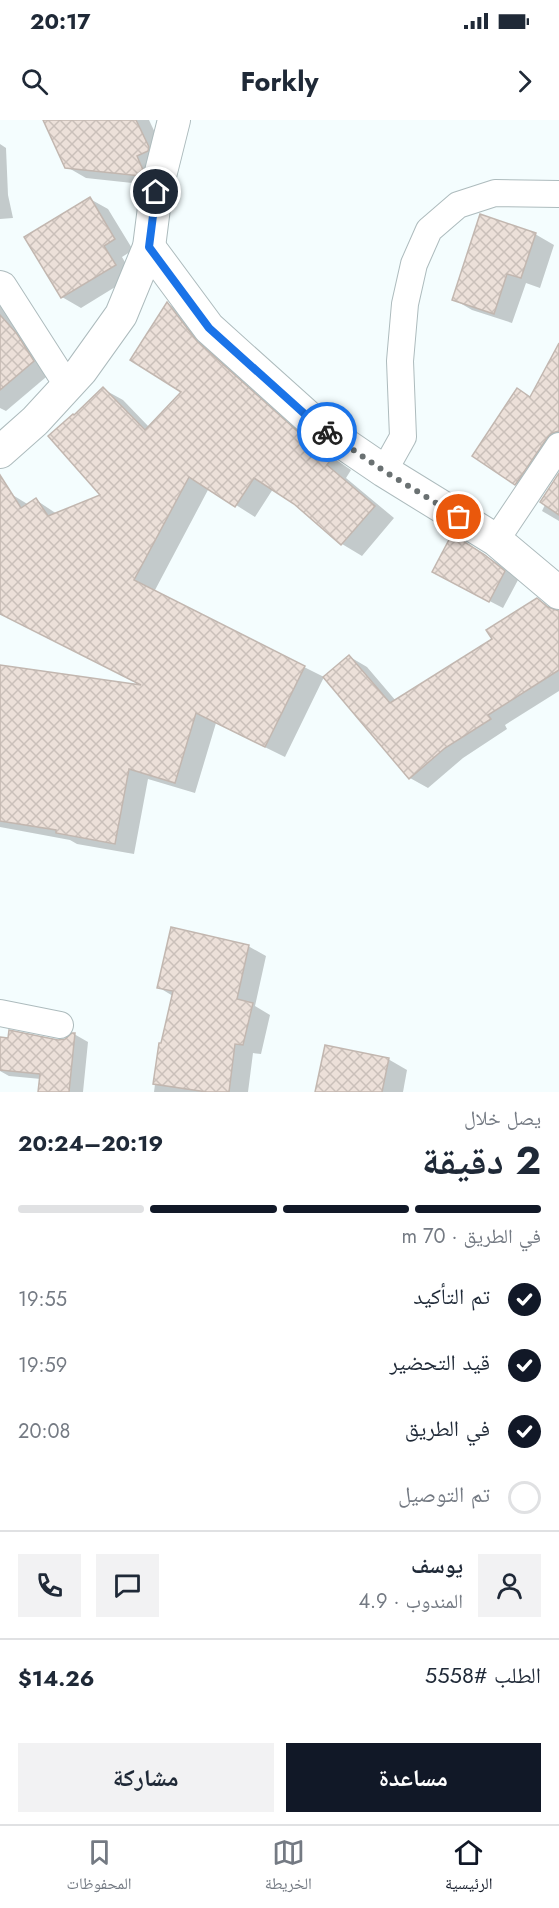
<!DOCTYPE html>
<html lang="ar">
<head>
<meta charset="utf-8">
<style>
  :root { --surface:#fff; --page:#f2f2f3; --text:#1f2937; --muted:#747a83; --line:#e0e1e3; --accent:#111827 }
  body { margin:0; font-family:Jost,"Noto Naskh Arabic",sans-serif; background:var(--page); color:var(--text); direction:rtl; height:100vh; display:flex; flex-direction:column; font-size:22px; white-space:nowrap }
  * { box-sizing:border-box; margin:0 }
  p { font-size:20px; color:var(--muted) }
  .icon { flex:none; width:33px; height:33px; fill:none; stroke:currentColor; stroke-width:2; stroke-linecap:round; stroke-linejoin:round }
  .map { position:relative; height:972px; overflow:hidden; direction:ltr }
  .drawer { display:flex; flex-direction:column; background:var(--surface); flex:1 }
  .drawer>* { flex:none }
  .pin { position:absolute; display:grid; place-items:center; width:51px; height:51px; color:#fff; margin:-26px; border:3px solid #fff; border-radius:50%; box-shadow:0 2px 6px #0007 }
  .courier { position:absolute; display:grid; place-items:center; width:60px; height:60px; margin:-30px; border:4px solid #1a73e8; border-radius:50%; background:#fff; color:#222; box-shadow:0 2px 8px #0007 }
  .overview em { font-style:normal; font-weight:700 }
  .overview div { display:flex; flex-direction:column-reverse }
  .overview { display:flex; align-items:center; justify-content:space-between; height:102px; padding:0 18px }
  h1 { font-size:39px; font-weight:700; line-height:45px }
  .bar { display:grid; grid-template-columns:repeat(4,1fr); gap:9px 6px; align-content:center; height:72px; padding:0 18px }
  .bar i { height:8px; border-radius:4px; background:var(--line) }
  .bar .on { background:var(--accent) }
  .bar p { grid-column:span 4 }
  .line { display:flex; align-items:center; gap:15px; padding:0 18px; border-top:2px solid var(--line) }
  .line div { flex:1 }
  .round { display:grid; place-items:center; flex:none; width:63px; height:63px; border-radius:0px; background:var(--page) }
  ol { padding:0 18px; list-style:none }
  li { display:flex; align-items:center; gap:18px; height:66px }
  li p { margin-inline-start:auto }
  li .icon { padding:6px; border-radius:50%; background:var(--accent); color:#fff; stroke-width:4 }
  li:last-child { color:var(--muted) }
  li i { width:33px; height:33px; border:3px solid var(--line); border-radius:50% }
  .action { display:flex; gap:12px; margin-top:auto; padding:12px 18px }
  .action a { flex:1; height:69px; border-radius:0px; background:var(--accent); color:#fff; font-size:24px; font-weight:700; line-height:69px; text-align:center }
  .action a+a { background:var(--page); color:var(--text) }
  .status { display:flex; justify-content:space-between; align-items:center; height:42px; padding:0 30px; background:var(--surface); direction:ltr }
  .status svg { height:16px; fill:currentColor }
  header { display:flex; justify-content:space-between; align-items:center; height:78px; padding:0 18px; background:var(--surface); font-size:27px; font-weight:700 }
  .dock { display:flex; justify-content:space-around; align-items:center; height:84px; border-top:2px solid var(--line); background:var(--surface); font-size:16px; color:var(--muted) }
  .dock a { display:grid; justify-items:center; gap:3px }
  .dock .on { color:var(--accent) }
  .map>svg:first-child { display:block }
  .shadow { fill:#0003 }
  .building { fill:url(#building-cross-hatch); stroke:#c2b7b0; stroke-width:1.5 }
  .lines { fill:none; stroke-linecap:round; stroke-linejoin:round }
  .minor-casing { stroke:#adbbbd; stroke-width:28 }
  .tertiary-casing { stroke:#adbbbd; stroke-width:34 }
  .minor { stroke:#fff; stroke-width:26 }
  .tertiary { stroke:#fff; stroke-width:32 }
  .done { stroke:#6a7172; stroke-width:6; stroke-dasharray:0 10.8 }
  .route { stroke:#1a73e8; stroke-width:8 }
</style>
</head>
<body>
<div class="status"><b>20:17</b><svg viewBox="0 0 49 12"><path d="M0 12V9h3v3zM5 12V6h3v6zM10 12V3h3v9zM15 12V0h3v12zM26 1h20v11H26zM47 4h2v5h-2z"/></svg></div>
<header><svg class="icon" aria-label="forward" viewBox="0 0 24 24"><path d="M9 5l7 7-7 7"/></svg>Forkly<svg class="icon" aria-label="search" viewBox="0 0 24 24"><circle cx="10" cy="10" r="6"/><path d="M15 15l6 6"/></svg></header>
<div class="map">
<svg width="559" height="972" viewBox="0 0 559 972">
  <defs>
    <pattern id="building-cross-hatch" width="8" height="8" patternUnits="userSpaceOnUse" patternTransform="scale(1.5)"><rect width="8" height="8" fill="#ece0d9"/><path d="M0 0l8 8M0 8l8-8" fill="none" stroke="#cac0ba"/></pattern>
  </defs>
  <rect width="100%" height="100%" fill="#f4fdfe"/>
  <g class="shadow">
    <polygon points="44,0 149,0 167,38 160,66 86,58 67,47"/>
    <polygon points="0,24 6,28 8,75 13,98 0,99"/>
    <polygon points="90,79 108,89 133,130 122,137 133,156 81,188 62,177"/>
    <polygon points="535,114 554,125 540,168 526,163 512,203 472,190 453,179"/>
    <polygon points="168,184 187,195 217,234 326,333 351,350 346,358 394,398 362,436 342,424 295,383 273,369 255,397 209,368 154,472 324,557 285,637 216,603 195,673 148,659 134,734 77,724 70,720 0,707 0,547 144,566 0,494 0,381 11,374 29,385 36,380 57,394 102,376 73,296 103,269 123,280 149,307 183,272"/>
    <polygon points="0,185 35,226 52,252 6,291 0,288"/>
    <polygon points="559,227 559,338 535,374 516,364 531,278"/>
    <polygon points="559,356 559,401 542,391"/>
    <polygon points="465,423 499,444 518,460 503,488 447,459"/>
    <polygon points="537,480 559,492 559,571 505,605 507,609 463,638 428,668 410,658 350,537 367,547 396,581 494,519"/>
    <polygon points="248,826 266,836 255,886 270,895 261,934 253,933 248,972 154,972 160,925 162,925 173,876 158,867"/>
    <polygon points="74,914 88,922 83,972 40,972 41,959 9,956 0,951 0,919 58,921 66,920"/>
    <polygon points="388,939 407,950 403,972 317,972"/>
  </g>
  <g class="building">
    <polygon points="43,0 136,0 149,27 148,31 137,36 143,50 141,56 65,48"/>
    <polygon points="90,77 115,119 104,126 116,145 61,178 24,117"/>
    <polygon points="480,94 536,113 521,158 507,154 494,194 452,180"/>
    <polygon points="167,182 197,221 306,319 332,338 327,345 375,386 341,425 294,384 254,358 235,387 189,357 134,460 305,546 265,627 196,593 175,663 129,649 115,724 56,713 56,710 0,701 0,545 141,565 0,494 0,355 21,388 36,378 48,396 100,375 48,316 73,294 74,295 103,267 145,310 181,272 130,240"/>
    <polygon points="0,195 17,214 34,241 0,270"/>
    <polygon points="559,223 559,311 552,313 547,318 515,365 472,336 517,268 530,277"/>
    <polygon points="559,353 559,395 540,382"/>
    <polygon points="452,414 485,435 505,451 489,482 432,452"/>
    <polygon points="537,478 548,487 559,491 559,550 488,595 491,599 445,628 409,659 323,557 349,535 390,583 492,519 486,510"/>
    <polygon points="171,807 249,825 237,879 253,883 243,925 235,924 229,972 207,972 153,964 159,923 161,923 173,871 157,868"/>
    <polygon points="9,910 58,920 65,919 72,913 75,913 69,972 38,972 40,954 0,950 0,917 8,918"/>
    <polygon points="325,925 389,938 382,972 315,972"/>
  </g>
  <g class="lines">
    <g class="minor-casing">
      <g id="minor">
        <polyline points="0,164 3,165 67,265"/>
        <polyline points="384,351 403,317 400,241 405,184 414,144 429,110 458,85 495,73 559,74"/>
        <polyline points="496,420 559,326"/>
        <polyline points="0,893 60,905"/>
      </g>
    </g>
    <g class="tertiary-casing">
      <g id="tertiary">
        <polyline points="149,127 209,208 318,306 384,351 496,420 559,473"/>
        <polyline points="0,332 35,301 81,251 121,195 149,127 156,72 174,0"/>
      </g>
    </g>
    <use href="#minor" class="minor"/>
    <use href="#tertiary" class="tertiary"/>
  </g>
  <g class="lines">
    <polyline class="done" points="327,312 384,351 459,397"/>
    <polyline class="route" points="156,72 149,127 209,208 318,306 327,312"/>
  </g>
</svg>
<div class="pin" style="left:459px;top:397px;background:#ea580c"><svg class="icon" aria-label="bag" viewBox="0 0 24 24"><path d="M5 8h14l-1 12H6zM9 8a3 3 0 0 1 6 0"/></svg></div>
<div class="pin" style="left:156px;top:72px;background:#1f2937"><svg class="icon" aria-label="home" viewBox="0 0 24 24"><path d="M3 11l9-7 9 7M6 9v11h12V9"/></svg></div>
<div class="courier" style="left:327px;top:312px"><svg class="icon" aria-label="bike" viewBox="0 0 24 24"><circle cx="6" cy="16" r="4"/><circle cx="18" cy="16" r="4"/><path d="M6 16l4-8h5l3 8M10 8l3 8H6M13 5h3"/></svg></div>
</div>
<section class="drawer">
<div class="overview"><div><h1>2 دقيقة</h1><p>يصل خلال</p></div><em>20:19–20:24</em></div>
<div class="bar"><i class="on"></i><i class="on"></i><i class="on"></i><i></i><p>في الطريق · 70 m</p></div>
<ol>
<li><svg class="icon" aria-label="check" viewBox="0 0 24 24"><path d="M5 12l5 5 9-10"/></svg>تم التأكيد<p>19:55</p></li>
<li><svg class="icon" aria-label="check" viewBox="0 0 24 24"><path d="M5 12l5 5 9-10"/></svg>قيد التحضير<p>19:59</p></li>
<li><svg class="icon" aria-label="check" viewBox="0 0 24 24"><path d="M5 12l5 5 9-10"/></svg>في الطريق<p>20:08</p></li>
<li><i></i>تم التوصيل</li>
</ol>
<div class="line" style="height:108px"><a class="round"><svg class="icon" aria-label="person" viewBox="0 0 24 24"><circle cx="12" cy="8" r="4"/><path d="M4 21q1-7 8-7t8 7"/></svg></a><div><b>يوسف</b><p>المندوب · 4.9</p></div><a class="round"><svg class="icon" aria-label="chat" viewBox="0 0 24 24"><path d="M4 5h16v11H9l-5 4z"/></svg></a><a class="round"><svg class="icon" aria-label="phone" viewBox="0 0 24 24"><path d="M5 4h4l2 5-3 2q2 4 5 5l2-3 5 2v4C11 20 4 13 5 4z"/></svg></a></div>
<div class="line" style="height:78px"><div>الطلب #5558</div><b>$14.26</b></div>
<div class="action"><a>مساعدة</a><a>مشاركة</a></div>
</section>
<nav class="dock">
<a class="on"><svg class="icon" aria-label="home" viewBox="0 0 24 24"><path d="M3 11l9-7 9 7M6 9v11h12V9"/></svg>الرئيسية</a>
<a><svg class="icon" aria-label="map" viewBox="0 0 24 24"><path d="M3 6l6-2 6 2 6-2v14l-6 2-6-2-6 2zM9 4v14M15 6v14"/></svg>الخريطة</a>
<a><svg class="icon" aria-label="saved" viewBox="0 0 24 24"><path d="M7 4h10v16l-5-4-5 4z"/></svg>المحفوظات</a>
</nav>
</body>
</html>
